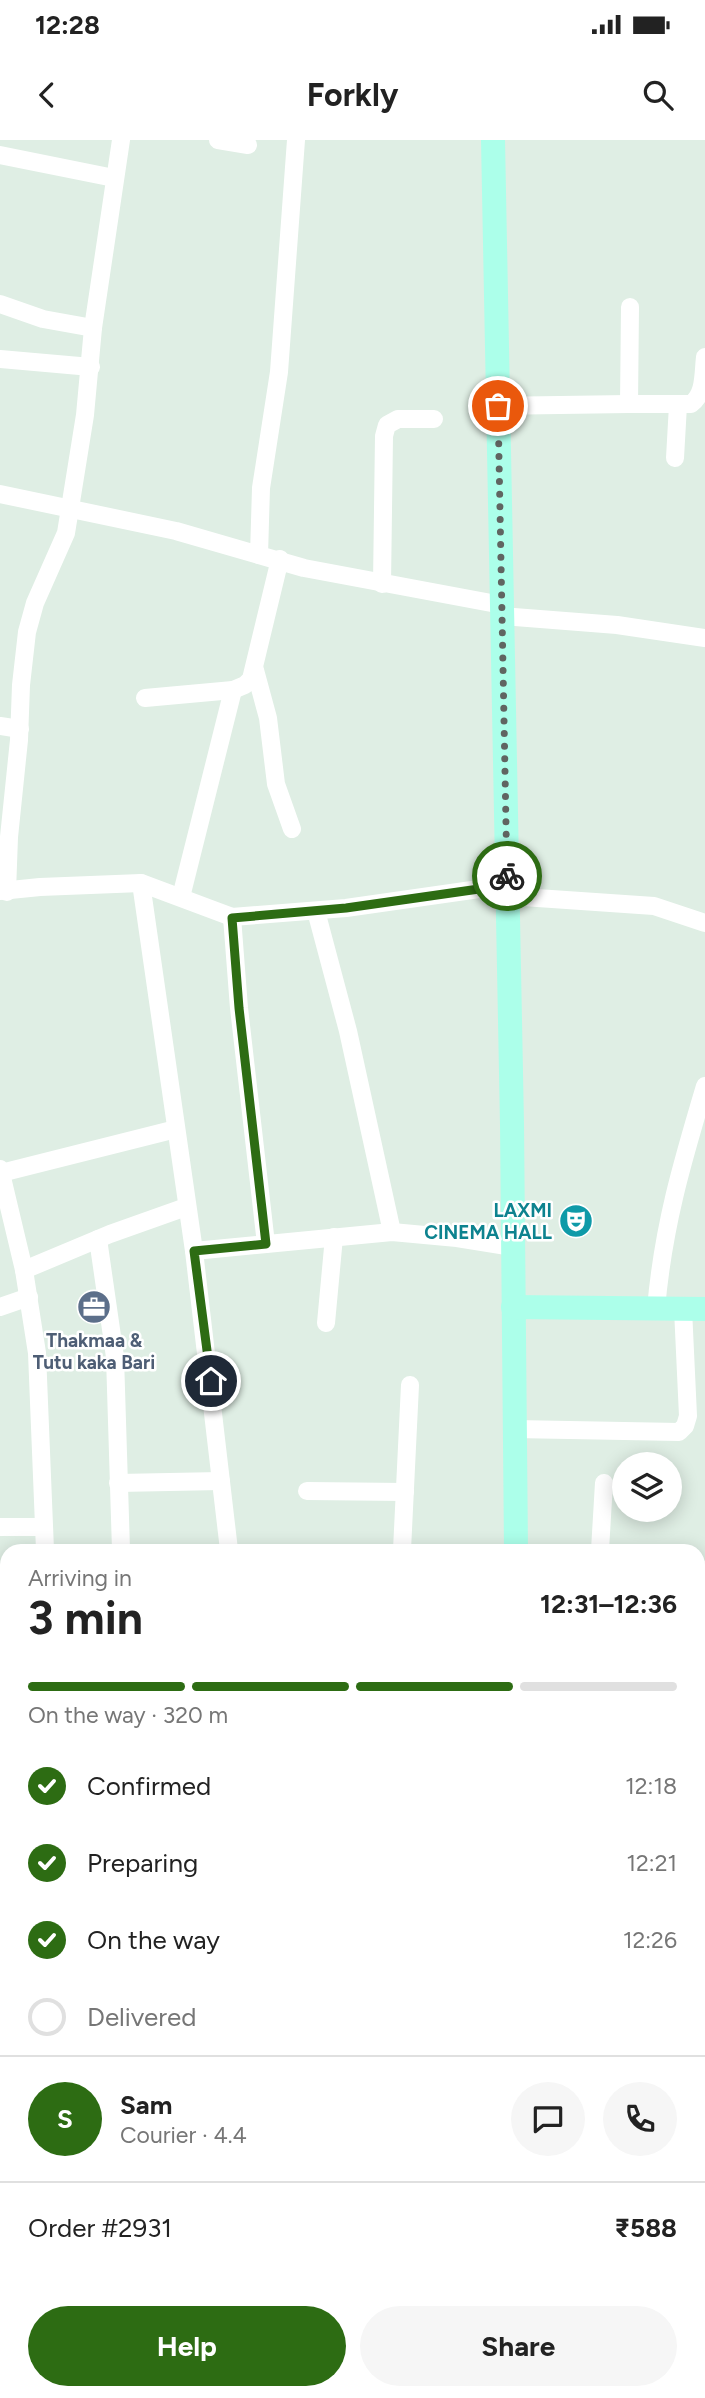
<!DOCTYPE html>
<html lang="en">
<head>
<meta charset="utf-8">
<style>
  :root { --surface:#fff; --page:#f6f6f6; --text:#222; --muted:#767676; --line:#e0e0e0; --accent:#2d6c13 }
  body { margin:0; font-family:Figtree,sans-serif; background:var(--page); color:var(--text); height:100vh; display:flex; flex-direction:column; font-size:26px; white-space:nowrap }
  * { box-sizing:border-box; margin:0 }
  p { font-size:23px; color:var(--muted) }
  .icon { flex:none; width:38px; height:38px; fill:none; stroke:currentColor; stroke-width:2; stroke-linecap:round; stroke-linejoin:round }
  .map { position:relative; flex:1; overflow:hidden }
  .details { position:absolute; left:0px; top:1404px; width:705px; height:856px; display:flex; flex-direction:column; background:var(--surface); border-radius:21px 21px 0 0; box-shadow:0 4px 18px #0003 }
  .details>* { flex:none }
  .tools { position:absolute; left:612px; top:1312px; display:grid; gap:14px }
  .tools a { display:grid; place-items:center; width:70px; height:70px; border-radius:50%; background:var(--surface); box-shadow:0 4px 18px #0003; font-size:35px }
  .pin { position:absolute; display:grid; place-items:center; width:60px; height:60px; color:#fff; margin:-30px; border:4px solid #fff; border-radius:50%; box-shadow:0 2px 7px #0007 }
  .courier { position:absolute; display:grid; place-items:center; width:70px; height:70px; margin:-35px; border:5px solid #2d6c13; border-radius:50%; background:#fff; color:#222; box-shadow:0 2px 9px #0007 }
  .head em { font-style:normal; font-weight:700 }
  .head div { display:flex; flex-direction:column-reverse }
  .head { display:flex; align-items:center; justify-content:space-between; height:119px; padding:0 28px }
  h1 { font-size:46px; font-weight:700; line-height:52px }
  .bar { display:grid; grid-template-columns:repeat(4,1fr); gap:10px 7px; align-content:center; height:84px; padding:0 28px }
  .bar i { height:9px; border-radius:5px; background:var(--line) }
  .bar .selected { background:var(--accent) }
  .bar p { grid-column:span 4 }
  .line { display:flex; align-items:center; gap:18px; padding:0 28px; border-top:2px solid var(--line) }
  .line div { flex:1 }
  .round { display:grid; place-items:center; flex:none; width:74px; height:74px; border-radius:37px; background:var(--page) }
  ol { padding:0 28px; list-style:none }
  li { display:flex; align-items:center; gap:21px; height:77px }
  li p { margin-inline-start:auto }
  li .icon { padding:7px; border-radius:50%; background:var(--accent); color:#fff; stroke-width:4 }
  li:last-child { color:var(--muted) }
  li i { width:38px; height:38px; border:4px solid var(--line); border-radius:50% }
  .button { display:flex; gap:14px; margin-top:auto; padding:14px 28px }
  .button a { flex:1; height:80px; border-radius:42px; background:var(--accent); color:#fff; font-size:28px; font-weight:700; line-height:80px; text-align:center }
  .button a+a { background:var(--page); color:var(--text) }
  .status { display:flex; justify-content:space-between; align-items:center; height:49px; padding:0 35px; background:var(--surface); direction:ltr }
  .status svg { height:19px; fill:currentColor }
  header { display:flex; justify-content:space-between; align-items:center; height:91px; padding:0 28px; background:var(--surface); font-size:32px; font-weight:700 }
  .map>svg:first-child { display:block }
  .lines { fill:none; stroke-linecap:round; stroke-linejoin:round }
  .street { stroke:#fff; stroke-width:18 }
  .secondary { stroke:#acffea; stroke-width:24 }
  .done { stroke:#606561; stroke-width:7; stroke-dasharray:0 12.6 }
  .route { stroke:#2d6c13; stroke-width:9 }
  .labels { text-anchor:middle; stroke-width:5; stroke-linejoin:round; paint-order:stroke }
  .culture-label { font-size:19px; font-weight:bold; fill:#0d838f; stroke:#fff; text-anchor:end }
  .service-label { font-size:19px; font-weight:bold; fill:#4e5e75; stroke:#fff }
</style>
</head>
<body>
<div class="status"><b>12:28</b><svg viewBox="0 0 49 12"><path d="M0 12V9h3v3zM5 12V6h3v6zM10 12V3h3v9zM15 12V0h3v12zM26 1h20v11H26zM47 4h2v5h-2z"/></svg></div>
<header><svg class="icon" aria-label="back" viewBox="0 0 24 24"><path d="M15 5l-7 7 7 7"/></svg>Forkly<svg class="icon" aria-label="search" viewBox="0 0 24 24"><circle cx="10" cy="10" r="6"/><path d="M15 15l6 6"/></svg></header>
<div class="map">
<svg width="705" height="2258" viewBox="0 0 705 2258">
  <rect width="100%" height="100%" fill="#dfeee4"/>
  <g class="lines">
    <g class="street">
      <polyline points="218,0 248,5"/>
      <polyline points="0,15 114,38"/>
      <polyline points="0,164 43,179 93,188"/>
      <path d="M630,167L629,264H691C705,254 703,234 705,217"/>
      <polyline points="0,219 91,227"/>
      <polyline points="498,266 629,264"/>
      <polyline points="675,318 678,265"/>
      <polyline points="0,354 176,391 304,428 502,465"/>
      <polyline points="259,415 261,348 279,232 296,0"/>
      <polyline points="382,444 384,296 387,285 398,279 434,279"/>
      <polyline points="502,476 617,485 705,498"/>
      <polyline points="255,530 268,578 276,644 292,689"/>
      <polyline points="145,558 233,550 245,545 251,539 280,419"/>
      <polyline points="0,586 20,589"/>
      <polyline points="141,743 194,1111 229,1410"/>
      <polyline points="0,751 40,747 141,743 232,777 346,768 507,745"/>
      <polyline points="7,752 9,697 19,600 21,545 27,492 35,463 66,393 85,275 93,188 121,0"/>
      <polyline points="507,756 654,766 705,783"/>
      <polyline points="181,757 233,550"/>
      <polyline points="316,771 348,891 392,1092"/>
      <polyline points="232,777 239,868 266,1104"/>
      <polyline points="0,1029 24,1130 37,1213 45,1410"/>
      <polyline points="1,1033 176,989"/>
      <polyline points="98,1099 115,1217 121,1410"/>
      <polyline points="194,1111 392,1092 457,1098 513,1107"/>
      <polyline points="24,1130 110,1094 186,1067"/>
      <polyline points="0,1167 29,1157"/>
      <path d="M656,1169C663,1087 682,1023 705,946"/>
      <polyline points="326,1183 334,1097"/>
      <polyline points="514,1289 679,1292 685,1286 688,1276 683,1169"/>
      <polyline points="118,1343 221,1341"/>
      <polyline points="307,1351 405,1352"/>
      <polyline points="0,1387 43,1387"/>
      <polyline points="402,1410 410,1245"/>
      <polyline points="600,1410 604,1343"/>
      <polyline points="698,1459 705,1430"/>
      <polyline points="0,1472 7,1472"/>
      <polyline points="698,1494 705,1495"/>
      <polyline points="0,1600 7,1600"/>
      <polyline points="698,1636 705,1636"/>
      <polyline points="0,1727 7,1728"/>
      <polyline points="698,1774 705,1775"/>
      <polyline points="0,1861 7,1861"/>
      <polyline points="0,1958 7,1959"/>
      <polyline points="698,1974 705,1977"/>
      <polyline points="698,2003 705,2003"/>
      <polyline points="698,2110 705,2110"/>
      <polyline points="698,2160 705,2160"/>
      <polyline points="242,2252 266,2258"/>
      <polyline points="635,2252 705,2258"/>
      <polyline points="28,2258 29,2252"/>
    </g>
    <g class="secondary">
      <polyline points="493,0 512,984 516,1410"/>
      <polyline points="513,1167 705,1169"/>
      <polyline points="524,2252 524,2258"/>
    </g>
  </g>
  <g class="lines">
    <polyline class="done" points="498,266 507,736"/>
    <polyline class="route" points="211,1241 194,1111 266,1104 239,868 232,778 346,768 507,745 507,736"/>
  </g>
  <defs>
    <g id="theatre-disc" transform="scale(1.75)"><circle r="9.5" fill="#0f9aa8" stroke="#fff"/><path d="M-5-5.5Q0-4 5-5.5V0Q5 5 0 6Q-5 5-5 0ZM-3.3-2.5H-1v1.5H-3.3ZM1-2.5H3.3v1.5H1ZM-2.8 1Q0 5.5 2.8 1Z" fill="#fff"/></g>
    <g id="office-disc" transform="scale(1.75)"><circle r="9.5" fill="#5c6f8a" stroke="#fff"/><path d="M-6-3h4V-5.5h4V-3h4V5H-6ZM-1-4.5V-3h2v-1.5ZM-6 0V1H6V0Z" fill="#fff"/></g>
  </defs>
  <g fill-rule="evenodd">
    <use href="#theatre-disc" x="576" y="1081"/>
    <use href="#office-disc" x="94" y="1167"/>
  </g>
  <g class="labels">
    <g class="culture-label">
      <text x="552" y="1077">LAXMI<tspan x="552" dy="22">CINEMA HALL</tspan></text>
    </g>
    <g class="service-label">
      <text x="94" y="1207">Thakmaa &amp;<tspan x="94" dy="22">Tutu kaka Bari</tspan></text>
    </g>
  </g>
</svg>
<div class="tools">
<a><svg class="icon" aria-label="layers" viewBox="0 0 24 24"><path d="M12 4l9 5-9 5-9-5zM3 14l9 5 9-5"/></svg></a>
</div>
<div class="pin" style="left:498px;top:266px;background:#ea580c"><svg class="icon" aria-label="bag" viewBox="0 0 24 24"><path d="M5 8h14l-1 12H6zM9 8a3 3 0 0 1 6 0"/></svg></div>
<div class="pin" style="left:211px;top:1241px;background:#1f2937"><svg class="icon" aria-label="home" viewBox="0 0 24 24"><path d="M3 11l9-7 9 7M6 9v11h12V9"/></svg></div>
<div class="courier" style="left:507px;top:736px"><svg class="icon" aria-label="bike" viewBox="0 0 24 24"><circle cx="6" cy="16" r="4"/><circle cx="18" cy="16" r="4"/><path d="M6 16l4-8h5l3 8M10 8l3 8H6M13 5h3"/></svg></div>
<section class="details">
<div class="head"><div><h1>3 min</h1><p>Arriving in</p></div><em>12:31–12:36</em></div>
<div class="bar"><i class="selected"></i><i class="selected"></i><i class="selected"></i><i></i><p>On the way · 320 m</p></div>
<ol>
<li><svg class="icon" aria-label="check" viewBox="0 0 24 24"><path d="M5 12l5 5 9-10"/></svg>Confirmed<p>12:18</p></li>
<li><svg class="icon" aria-label="check" viewBox="0 0 24 24"><path d="M5 12l5 5 9-10"/></svg>Preparing<p>12:21</p></li>
<li><svg class="icon" aria-label="check" viewBox="0 0 24 24"><path d="M5 12l5 5 9-10"/></svg>On the way<p>12:26</p></li>
<li><i></i>Delivered</li>
</ol>
<div class="line" style="height:126px"><b class="round" style="background:var(--accent);color:#fff">S</b><div><b>Sam</b><p>Courier · 4.4</p></div><a class="round"><svg class="icon" aria-label="chat" viewBox="0 0 24 24"><path d="M4 5h16v11H9l-5 4z"/></svg></a><a class="round"><svg class="icon" aria-label="phone" viewBox="0 0 24 24"><path d="M5 4h4l2 5-3 2q2 4 5 5l2-3 5 2v4C11 20 4 13 5 4z"/></svg></a></div>
<div class="line" style="height:91px"><div>Order #2931</div><b>₹588</b></div>
<div class="button"><a>Help</a><a>Share</a></div>
</section>
</div>
</body>
</html>
